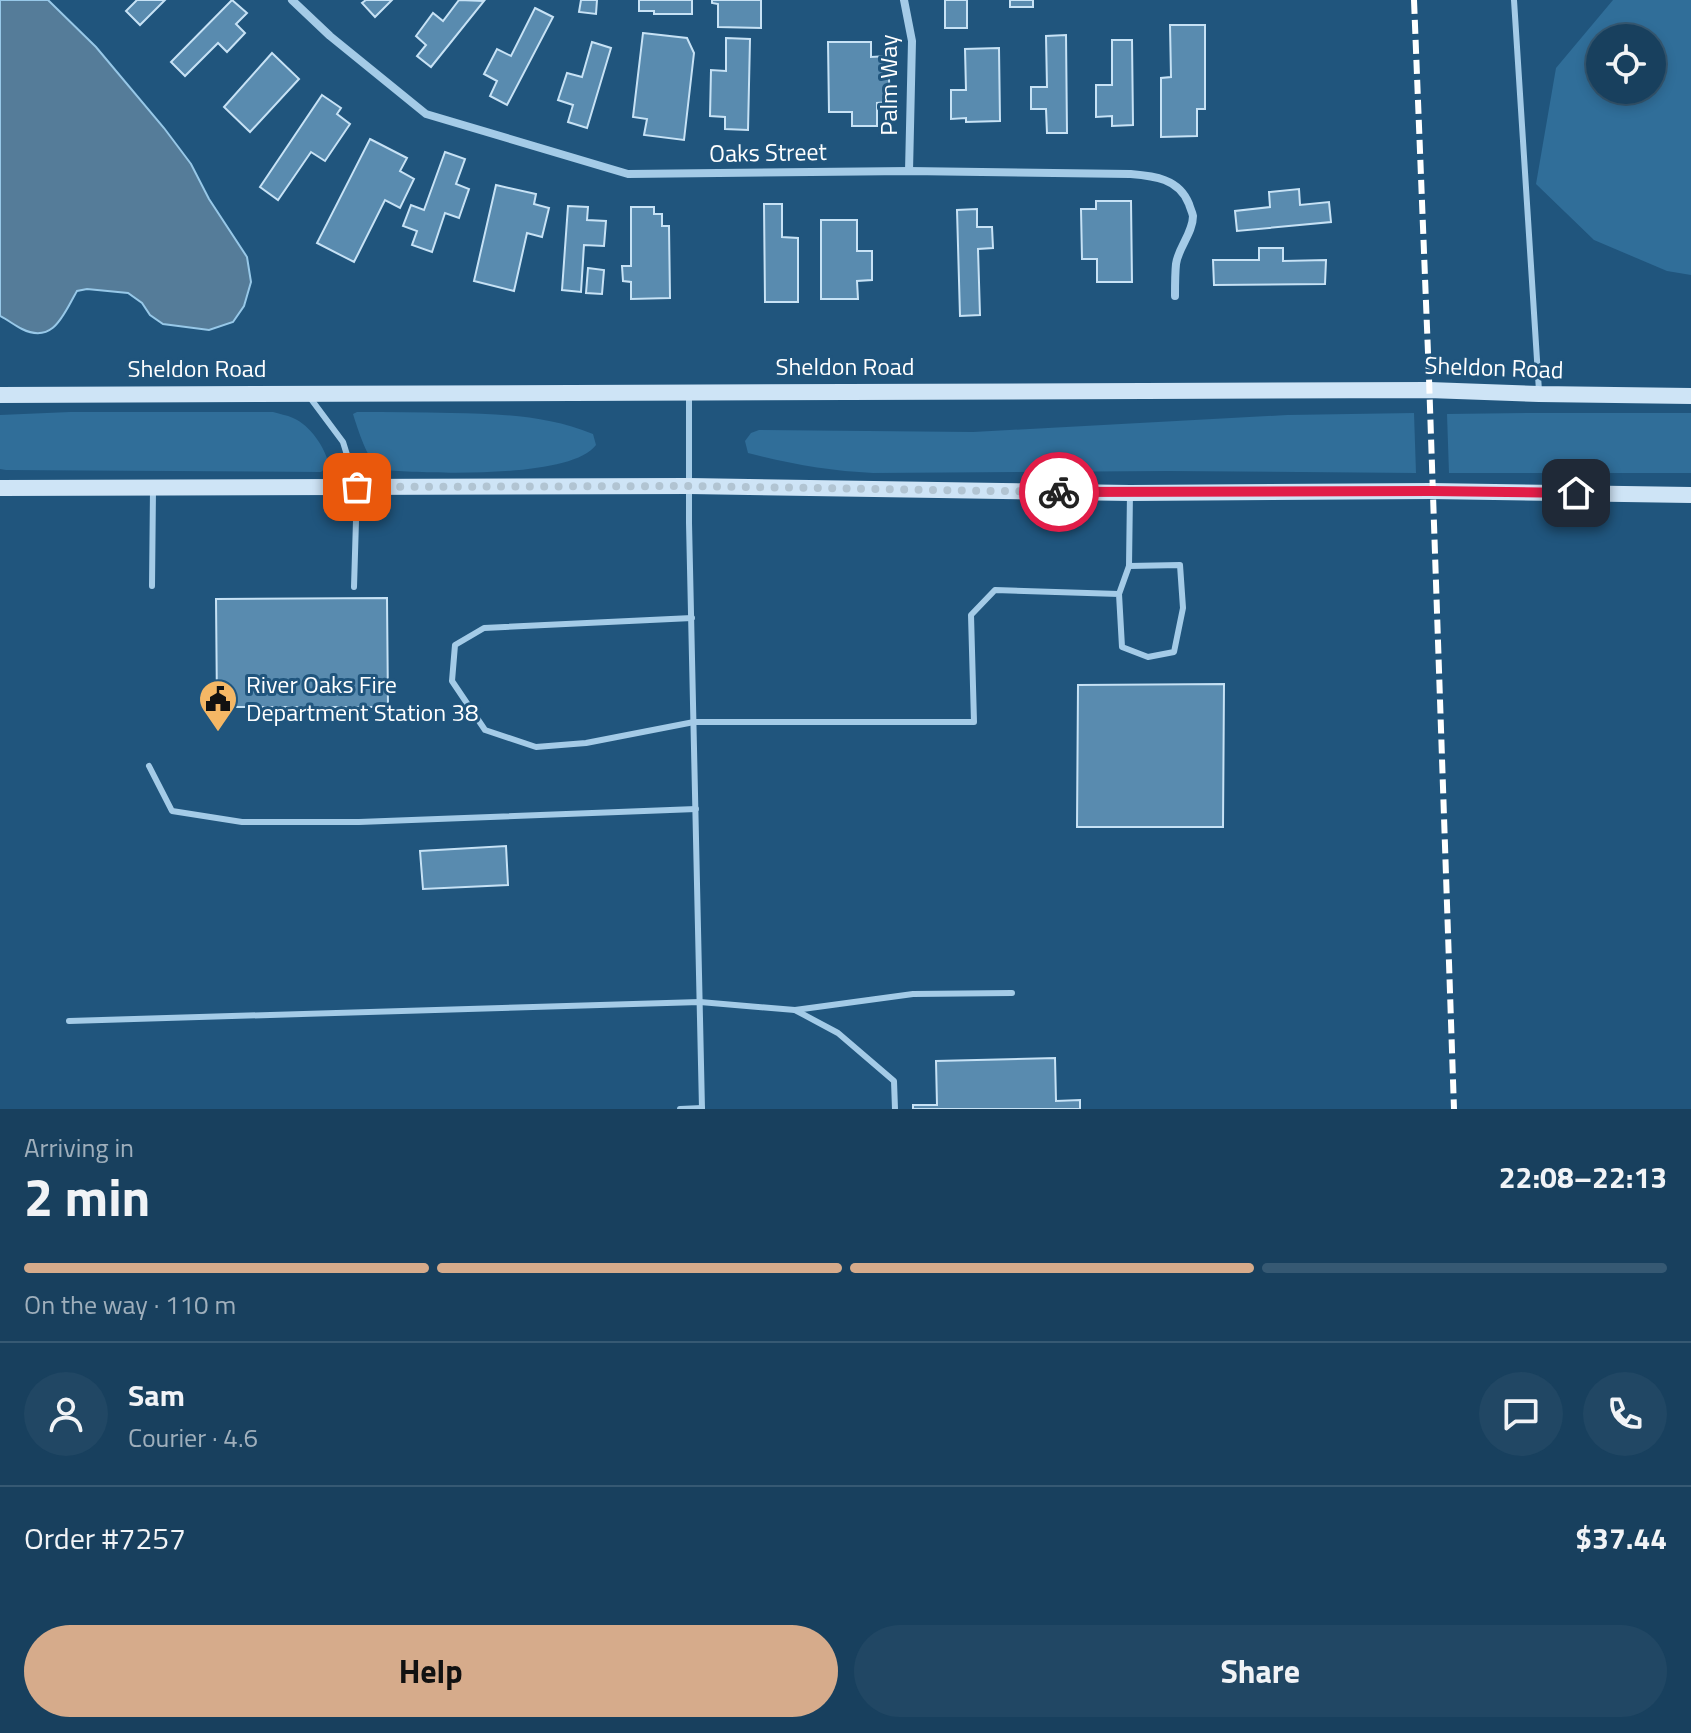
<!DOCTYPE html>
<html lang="en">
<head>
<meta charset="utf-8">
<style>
  :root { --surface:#18405e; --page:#214764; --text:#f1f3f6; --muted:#9fafbc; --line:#365973; --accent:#d6ab8b }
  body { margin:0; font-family:"Titillium Web",sans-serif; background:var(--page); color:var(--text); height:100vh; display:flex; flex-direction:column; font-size:30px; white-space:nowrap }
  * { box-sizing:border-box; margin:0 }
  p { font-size:26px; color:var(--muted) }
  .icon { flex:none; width:44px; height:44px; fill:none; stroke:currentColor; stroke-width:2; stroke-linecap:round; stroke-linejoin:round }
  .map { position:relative; height:1109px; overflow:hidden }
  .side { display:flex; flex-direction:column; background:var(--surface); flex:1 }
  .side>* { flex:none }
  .tools { position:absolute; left:1586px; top:24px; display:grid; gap:16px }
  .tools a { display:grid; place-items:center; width:80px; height:80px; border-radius:50%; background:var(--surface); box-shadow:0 4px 12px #0003,0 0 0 2px var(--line); font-size:40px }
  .pin { position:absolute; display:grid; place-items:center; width:68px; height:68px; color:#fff; margin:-34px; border-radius:16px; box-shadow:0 4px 12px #0006 }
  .courier { position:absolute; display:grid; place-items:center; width:80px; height:80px; margin:-40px; border:6px solid #e11d48; border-radius:50%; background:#fff; color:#222; box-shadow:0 2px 10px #0007 }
  .overview em { font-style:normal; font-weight:700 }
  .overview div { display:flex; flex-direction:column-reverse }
  .overview { display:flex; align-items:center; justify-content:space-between; height:136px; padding:0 24px }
  h1 { font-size:52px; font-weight:700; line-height:60px }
  .bar { display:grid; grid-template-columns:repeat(4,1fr); gap:12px 8px; align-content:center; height:96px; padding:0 24px }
  .bar i { height:10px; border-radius:6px; background:var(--line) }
  .bar .selected { background:var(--accent) }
  .bar p { grid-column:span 4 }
  .line { display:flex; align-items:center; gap:20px; padding:0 24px; border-top:2px solid var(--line) }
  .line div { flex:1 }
  .round { display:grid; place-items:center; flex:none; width:84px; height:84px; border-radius:42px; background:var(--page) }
  .cta { display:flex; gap:16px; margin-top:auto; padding:16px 24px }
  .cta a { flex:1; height:92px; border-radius:48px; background:var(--accent); color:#111; font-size:32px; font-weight:700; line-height:92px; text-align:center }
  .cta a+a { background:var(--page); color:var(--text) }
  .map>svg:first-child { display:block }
  .green { fill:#306e99; fill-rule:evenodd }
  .water { fill:#557c99; stroke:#97c8e8; stroke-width:2 }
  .building { fill:#598baf; stroke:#c7e2f5; stroke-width:2 }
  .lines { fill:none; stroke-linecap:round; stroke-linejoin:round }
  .lane { stroke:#a4cbe7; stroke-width:6 }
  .street { stroke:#a4cbe7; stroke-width:8 }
  .secondary { stroke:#cee4f6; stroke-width:16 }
  .rail { stroke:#fff; stroke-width:6; stroke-dasharray:14 6; stroke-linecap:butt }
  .done { stroke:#b1c4d2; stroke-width:8; stroke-dasharray:0 14.4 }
  .route { stroke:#e11d48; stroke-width:10 }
  .labels { text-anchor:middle; stroke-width:6; stroke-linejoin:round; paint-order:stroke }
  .street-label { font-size:24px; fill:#fff; stroke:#20557d }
  .poi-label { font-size:24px; fill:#fff; stroke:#20557d; text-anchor:start }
</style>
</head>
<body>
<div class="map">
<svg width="1691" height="1109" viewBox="0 0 1691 1109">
  <rect width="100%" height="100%" fill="#20557d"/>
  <g class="green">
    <path d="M1613,0H1691V275L1667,271L1594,240L1536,184L1556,68ZM1600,38H1652V90H1600Z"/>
    <path d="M70,412H273C279,414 287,415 293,418C310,425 325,447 329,465L321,472L6,470L0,469V415Z"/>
    <path d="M357,412C389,412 420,412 451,413C501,414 546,415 593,434L596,445C570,480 424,473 380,470C368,461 358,430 353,414Z"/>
    <path d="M1414,413L1416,473L1168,471L873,473C830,471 790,464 748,453L745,441L751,433L759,430L973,432L1287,415Z"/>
    <polygon points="1526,413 1691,413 1691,473 1449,473 1447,414"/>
  </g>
  <path class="water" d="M0,0H48L96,47L164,128L191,164L209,199L247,257L251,282L244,306L233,322L209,330L163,324L150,315L142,303L128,293L87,289L77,291C64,313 54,345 22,329C14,325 8,320 0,316Z"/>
  <g class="building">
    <polygon points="137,0 165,0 140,25 126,11"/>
    <polygon points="232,0 247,13 236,24 245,33 227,52 218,43 185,76 171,62"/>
    <polygon points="366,0 392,0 375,17 362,3"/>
    <polygon points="459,0 484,1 431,67 417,56 426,45 416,36 433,13 443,21"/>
    <polygon points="581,0 597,0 596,14 579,12"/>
    <polygon points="639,0 692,0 692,14 654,14 654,11 639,11"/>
    <polygon points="712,0 761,0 761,28 718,27 718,4 712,3"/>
    <rect x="945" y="0" width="22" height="28"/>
    <rect x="1010" y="0" width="23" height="7"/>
    <polygon points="535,8 553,17 507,105 490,96 497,81 484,74 497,49 511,56"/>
    <polygon points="1170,25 1205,25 1205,109 1197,109 1197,136 1161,137 1161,78 1171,77"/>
    <polygon points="643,33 687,38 694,53 684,140 644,135 647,119 633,117"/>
    <polygon points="1066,35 1067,133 1047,133 1046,109 1031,109 1031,87 1047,87 1046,36"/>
    <polygon points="726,38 750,39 748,130 725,129 725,117 710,116 711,70 726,71"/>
    <polygon points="1112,40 1132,40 1133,125 1112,126 1112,116 1096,117 1096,85 1112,85"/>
    <polygon points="592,42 611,48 587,128 568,122 573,105 558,100 567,73 582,77"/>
    <polygon points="828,42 871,42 871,57 888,56 890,102 877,103 877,126 852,126 852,112 829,112"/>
    <polygon points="999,48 1000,121 966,122 966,118 951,119 951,90 966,90 965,49"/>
    <polygon points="272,53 299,79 250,132 224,107"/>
    <polygon points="322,95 341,108 337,114 350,124 325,161 311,152 278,200 260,187"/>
    <polygon points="370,139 407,158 400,171 414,179 400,208 385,200 354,262 317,243"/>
    <polygon points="445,152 465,159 456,184 469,189 459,218 445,213 432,252 412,245 417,231 403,226 411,205 424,210"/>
    <polygon points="496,185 536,194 534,204 549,208 542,237 527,233 514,291 474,281"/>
    <polygon points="1299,189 1300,205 1329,202 1331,222 1237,231 1235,211 1270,207 1269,192"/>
    <polygon points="1096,201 1131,201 1132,282 1097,282 1097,259 1082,259 1081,209 1096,209"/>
    <polygon points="764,204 782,204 782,237 798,238 798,302 765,302"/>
    <polygon points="568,206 588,207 587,220 606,221 604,246 584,245 581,292 562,290"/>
    <polygon points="631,207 654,207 654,214 662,214 662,226 669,226 670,298 631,299 631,282 623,281 622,266 631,266"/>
    <polygon points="977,209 977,227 992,227 993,248 978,249 980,315 960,316 957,210"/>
    <polygon points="821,220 857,220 857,251 872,251 872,280 857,281 858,299 821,299"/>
    <polygon points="1259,248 1283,248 1283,261 1326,260 1325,284 1214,285 1213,260 1259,260"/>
    <polygon points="588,268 604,270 602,294 586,293"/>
    <polygon points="387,598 388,707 217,707 216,599"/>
    <polygon points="1224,684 1223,827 1077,827 1078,685"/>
    <polygon points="506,846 508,885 423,889 420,851"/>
    <polygon points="1055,1058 1056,1101 1080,1100 1080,1109 913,1109 913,1105 937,1105 936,1061"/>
  </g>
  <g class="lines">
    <g class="lane">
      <polyline points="1514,0 1539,391"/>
      <polyline points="689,393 689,523 702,1109"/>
      <polyline points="308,395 343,442 357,487 354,587"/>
      <polyline points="152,586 153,489"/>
      <polyline points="1119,594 1129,566"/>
      <polyline points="692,618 484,628 455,645 452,681 485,730 536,747 586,743 694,722 974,722 971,615 995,590 1119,594 1122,647 1148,657 1174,652 1183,608 1180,565 1129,566 1130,493"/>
      <polyline points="149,766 172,811 242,822 359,822 696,809"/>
      <polyline points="795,1010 913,994 1012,993"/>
      <polyline points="69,1021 700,1002 795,1010 838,1033 894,1081 895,1109"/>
      <polyline points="680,1109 702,1108"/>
    </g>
    <g class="street">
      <path d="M292,0L330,36L426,114L628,174L909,171L1130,174C1153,176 1179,178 1189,204C1190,208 1192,211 1193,216C1193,233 1178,248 1176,264C1175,274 1175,286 1175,296"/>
      <polyline points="904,0 912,41 909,171"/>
    </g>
    <g class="secondary">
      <polyline points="0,395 1429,390 1539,394 1691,396"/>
      <polyline points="0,488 689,486 1130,493 1431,491 1691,495"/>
    </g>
    <polyline class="rail" points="1414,0 1429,378 1454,1109"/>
  </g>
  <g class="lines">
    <polyline class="done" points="357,487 689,486 1059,492"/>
    <polyline class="route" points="1059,492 1431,491 1576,493"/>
  </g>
  <defs>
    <g id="civic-pin" transform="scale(2)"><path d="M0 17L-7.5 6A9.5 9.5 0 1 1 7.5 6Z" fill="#f4b765" stroke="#20557d"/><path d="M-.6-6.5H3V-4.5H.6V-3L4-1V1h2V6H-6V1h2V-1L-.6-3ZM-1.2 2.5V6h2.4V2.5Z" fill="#111"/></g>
  </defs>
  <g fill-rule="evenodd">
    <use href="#civic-pin" x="218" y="699"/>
  </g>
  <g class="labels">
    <g class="street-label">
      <text transform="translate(889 85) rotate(-90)" y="8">Palm Way</text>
      <text transform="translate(768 153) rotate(-1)" y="8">Oaks Street</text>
      <text x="845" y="375">Sheldon Road</text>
      <text transform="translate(1494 368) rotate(2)" y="8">Sheldon Road</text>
      <text x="197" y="377">Sheldon Road</text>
    </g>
    <g class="poi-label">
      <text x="246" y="693">River Oaks Fire<tspan x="246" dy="28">Department Station 38</tspan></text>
    </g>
  </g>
</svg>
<div class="tools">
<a><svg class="icon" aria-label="locate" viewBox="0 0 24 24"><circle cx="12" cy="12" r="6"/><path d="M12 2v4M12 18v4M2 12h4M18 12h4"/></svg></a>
</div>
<div class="pin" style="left:357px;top:487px;background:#ea580c"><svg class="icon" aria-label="bag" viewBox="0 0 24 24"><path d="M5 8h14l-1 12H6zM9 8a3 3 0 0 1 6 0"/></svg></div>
<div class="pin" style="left:1576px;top:493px;background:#1f2937"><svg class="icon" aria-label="home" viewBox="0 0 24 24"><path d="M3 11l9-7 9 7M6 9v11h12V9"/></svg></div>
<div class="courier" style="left:1059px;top:492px"><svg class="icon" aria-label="bike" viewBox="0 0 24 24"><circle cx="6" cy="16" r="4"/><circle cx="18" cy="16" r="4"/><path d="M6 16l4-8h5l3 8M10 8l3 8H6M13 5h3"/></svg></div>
</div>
<section class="side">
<div class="overview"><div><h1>2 min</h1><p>Arriving in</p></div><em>22:08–22:13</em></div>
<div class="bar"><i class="selected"></i><i class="selected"></i><i class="selected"></i><i></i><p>On the way · 110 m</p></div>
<div class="line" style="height:144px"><a class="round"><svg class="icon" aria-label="person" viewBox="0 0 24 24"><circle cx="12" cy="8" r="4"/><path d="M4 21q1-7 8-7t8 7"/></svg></a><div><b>Sam</b><p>Courier · 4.6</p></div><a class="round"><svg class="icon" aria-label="chat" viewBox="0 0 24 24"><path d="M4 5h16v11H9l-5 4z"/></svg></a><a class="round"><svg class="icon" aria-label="phone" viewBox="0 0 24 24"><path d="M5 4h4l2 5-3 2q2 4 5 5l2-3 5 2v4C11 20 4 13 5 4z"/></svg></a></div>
<div class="line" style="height:104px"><div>Order #7257</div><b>$37.44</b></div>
<div class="cta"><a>Help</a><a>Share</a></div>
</section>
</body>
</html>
